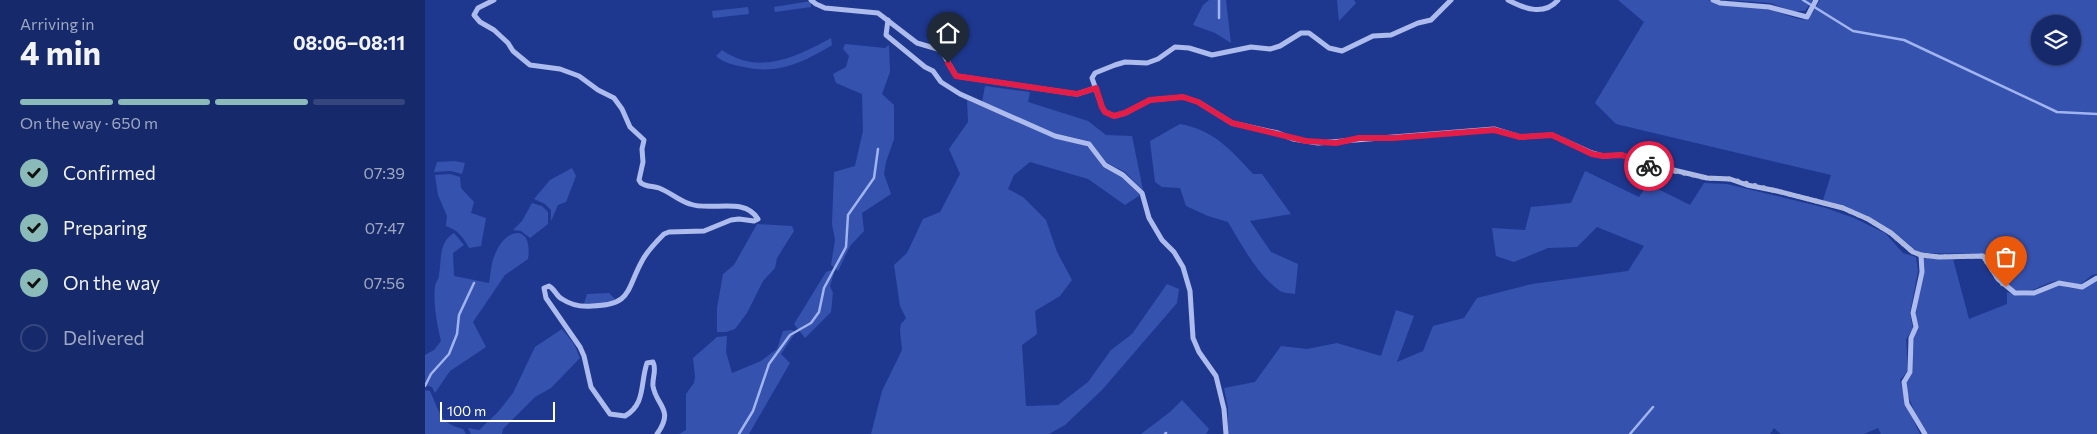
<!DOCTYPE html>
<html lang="en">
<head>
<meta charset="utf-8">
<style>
  :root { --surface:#162a6b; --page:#233673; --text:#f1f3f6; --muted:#9ea7c1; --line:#35467e; --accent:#8bbbb9 }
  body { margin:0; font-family:Commissioner,sans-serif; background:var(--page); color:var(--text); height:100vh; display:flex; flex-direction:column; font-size:19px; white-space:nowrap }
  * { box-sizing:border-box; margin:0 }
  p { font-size:16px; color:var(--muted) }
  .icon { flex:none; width:28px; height:28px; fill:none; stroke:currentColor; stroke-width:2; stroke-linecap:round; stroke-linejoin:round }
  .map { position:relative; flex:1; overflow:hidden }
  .drawer { display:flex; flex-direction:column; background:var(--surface); width:425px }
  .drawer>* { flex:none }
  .controls { position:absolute; left:1606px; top:15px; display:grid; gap:10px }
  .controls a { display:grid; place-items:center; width:50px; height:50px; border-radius:50%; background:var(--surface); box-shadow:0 1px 4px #0004,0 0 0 1px var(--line); font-size:25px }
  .scale { position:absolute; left:15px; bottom:12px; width:115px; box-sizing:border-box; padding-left:5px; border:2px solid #fff; border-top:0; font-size:14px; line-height:18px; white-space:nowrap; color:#fff; -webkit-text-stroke:4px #1e388f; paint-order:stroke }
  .pin { position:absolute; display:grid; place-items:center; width:42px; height:42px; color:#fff; margin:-51px -21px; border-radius:50% 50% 50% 0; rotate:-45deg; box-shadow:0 0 5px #0007 }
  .pin .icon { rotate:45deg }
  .courier { position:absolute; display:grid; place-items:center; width:50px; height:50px; margin:-25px; border:4px solid #e11d48; border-radius:50%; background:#fff; color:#222; box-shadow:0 1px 6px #0007 }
  .headline em { font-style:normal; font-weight:700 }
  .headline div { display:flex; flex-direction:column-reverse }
  .headline { display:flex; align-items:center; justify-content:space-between; height:85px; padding:0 20px }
  h1 { font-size:32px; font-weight:700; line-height:38px }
  .bar { display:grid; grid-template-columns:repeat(4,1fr); gap:8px 5px; align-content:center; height:60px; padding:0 20px }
  .bar i { height:6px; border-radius:4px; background:var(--line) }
  .bar .selected { background:var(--accent) }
  .bar p { grid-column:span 4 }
  ol { padding:0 20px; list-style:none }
  li { display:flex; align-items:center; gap:15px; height:55px }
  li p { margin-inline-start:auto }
  li .icon { padding:5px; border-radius:50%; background:var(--accent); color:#111; stroke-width:4 }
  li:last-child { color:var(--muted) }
  li i { width:28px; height:28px; border:2px solid var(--line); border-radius:50% }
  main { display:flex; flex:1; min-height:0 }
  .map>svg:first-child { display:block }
  .green { fill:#3552ae; fill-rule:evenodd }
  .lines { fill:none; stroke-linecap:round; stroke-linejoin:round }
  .stream { stroke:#a0b4ef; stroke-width:2.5 }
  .minor { stroke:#adbced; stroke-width:5 }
  .done { stroke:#b0b9d8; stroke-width:5; stroke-dasharray:0 9 }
  .route { stroke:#e11d48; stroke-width:6 }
</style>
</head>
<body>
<main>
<section class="drawer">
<div class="headline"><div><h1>4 min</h1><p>Arriving in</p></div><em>08:06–08:11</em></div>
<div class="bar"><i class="selected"></i><i class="selected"></i><i class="selected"></i><i></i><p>On the way · 650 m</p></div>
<ol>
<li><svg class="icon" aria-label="check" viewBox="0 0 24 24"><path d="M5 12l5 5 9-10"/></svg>Confirmed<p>07:39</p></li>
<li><svg class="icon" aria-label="check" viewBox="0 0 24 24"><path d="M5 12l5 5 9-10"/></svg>Preparing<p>07:47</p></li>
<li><svg class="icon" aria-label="check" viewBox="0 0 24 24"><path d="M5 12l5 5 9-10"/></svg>On the way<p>07:56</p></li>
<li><i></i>Delivered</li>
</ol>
</section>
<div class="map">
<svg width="1672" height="434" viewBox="0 0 1672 434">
  <rect width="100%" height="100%" fill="#1e388f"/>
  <g class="green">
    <polygon points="784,0 801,0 806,43 790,33 768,25 778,5"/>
    <polygon points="912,0 929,0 931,3 914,21"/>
    <path d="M1193,0H1283C1303,9 1324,5 1345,10C1358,13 1368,19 1383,20L1395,0H1672V274L1667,275L1655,285C1648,283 1638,279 1631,281C1611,285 1600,302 1580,283C1571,275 1567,263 1559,254L1495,253C1484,248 1477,239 1467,231C1448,216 1422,208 1398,200L1406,175L1191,124L1170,103L1219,22ZM1615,24H1648V56H1615Z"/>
    <polygon points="1304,0 1388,0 1380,11 1367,11 1345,3"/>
    <polygon points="386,1 386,7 350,12 349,7"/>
    <polygon points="323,7 324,14 288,18 287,11"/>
    <path d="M406,38L407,45C379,62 353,75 319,67C309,65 299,63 291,56L297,50C334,76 371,57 406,38Z"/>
    <polygon points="420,44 460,48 464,45 465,72 457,94 469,105 469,139 461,162 459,174 466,194 437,213 439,231 425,246 413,271 406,265 410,240 407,224 409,172 430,166 438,131 437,94 411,83 408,74 421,67 424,56 418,49"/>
    <polygon points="560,86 605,92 603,102 663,121 681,135 707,136 718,190 700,172 682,163 664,141 629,133 557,103"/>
    <polygon points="542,100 630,138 664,147 678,167 697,177 715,195 700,205 663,179 605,162 589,175 583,189 598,197 621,220 632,252 647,280 635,296 610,311 612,334 597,345 601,406 633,405 663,382 686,350 707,334 742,284 754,289 752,303 677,390 640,425 624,434 446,434 457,391 477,350 475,330 476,324 481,318 475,306 469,265 482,253 498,219 515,212 535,174 524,149 543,122"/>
    <path d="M755,124C789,130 806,150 828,174H837L866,214L825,221L846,252L873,264L870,294C865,293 859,293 855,291C832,275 817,245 803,222L783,216L761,206L755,188L737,187L730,182L725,141Z"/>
    <polygon points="30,161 40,163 37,174 26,171 9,172 12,162"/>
    <polygon points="147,168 151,176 141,202 133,205 126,221 126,210 120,204 109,199 125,180"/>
    <polygon points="1160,171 1214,197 1223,184 1265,205 1279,183 1302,184 1401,208 1429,218 1460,233 1478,253 1491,257 1493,271 1485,313 1488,329 1481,339 1483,371 1475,380 1481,405 1495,434 1456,434 1453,428 1439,434 1356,434 1349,428 1345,434 803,434 803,408 799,388 830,382 856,346 882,349 912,343 956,356 971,310 989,316 972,362 998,351 1008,326 1039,318 1052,298 1107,284 1203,271 1219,246 1172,227 1152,247 1123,248 1089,262 1071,256 1067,228 1100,230 1106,207 1146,203"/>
    <path d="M25,174L35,177L36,188L49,202L46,213L61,218L56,246L44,248C38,237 33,230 21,226L22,216L13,195L10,175Z"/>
    <polygon points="107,203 117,206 123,212 123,224 105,238 96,231 88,230 97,221"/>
    <polygon points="332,224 367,226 369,231 352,258 350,268 338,281 322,313 310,329 301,332 292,332 292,308 298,274 309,265"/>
    <path d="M29,233L39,245L28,253L29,276L64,283C66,272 66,262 71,252C83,226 108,225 103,259L80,275L48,322L61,347L25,371L10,393L7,387L0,385V355L9,350L16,341C12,324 8,304 10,286C11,282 14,279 14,275C17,259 13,243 29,233Z"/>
    <path d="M1498,258L1528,259L1544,319L1582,304V292C1603,301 1614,293 1633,284C1651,291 1655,290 1672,281V434H1503L1492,419L1481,390V381L1488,371V338Z"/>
    <polygon points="406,270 409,273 405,286 408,293 406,312 380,338 369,324 401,272"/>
    <polygon points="184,293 191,300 184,303 159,304 162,294"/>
    <polygon points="137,329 149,344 155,358 126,388 110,397 78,429 77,434 46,434 43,428 54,430 73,412 88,393 110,347"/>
    <polygon points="367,330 370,333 356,354 365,363 324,434 254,434 261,430 261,394 269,383 270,377 268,358 292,337 302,336 301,352 307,373 336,361 352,349 358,331"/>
    <path d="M0,390L5,391C15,412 14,423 38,429L41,434H0Z"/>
    <polygon points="757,400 784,429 781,434 716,434 745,412"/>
  </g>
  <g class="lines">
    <g class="stream">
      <polyline points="794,0 794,18"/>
      <polyline points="1378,0 1428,31 1479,40 1632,112 1672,114"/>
      <polyline points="0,386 6,374 24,354 32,334 34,315 49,283"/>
      <polyline points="314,434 328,411 344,364 365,335 386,323 394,312 399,288 421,247 423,215 449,178 453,149"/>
      <polyline points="740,434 741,433"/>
      <polyline points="1205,434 1228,407"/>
    </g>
    <g class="minor">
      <path d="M69,0L53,8L49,15L55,22L69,30L83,43L88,51L105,65L135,69L154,76L173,90L189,98L197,109L205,127L219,140L217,149L218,162L214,180L216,183C221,187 228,186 234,188C245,192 254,201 265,204C286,212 319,196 333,219L329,221L314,219L306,220L279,231L244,232L239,234C231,242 222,251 217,261C201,290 207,305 167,306C157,307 146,305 137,299C131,296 130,289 124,286L119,288L121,298L155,347L159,356L166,387L185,414L200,416C221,404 215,383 222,363L228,362C232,370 227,378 228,386C231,406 250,409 232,434"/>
      <polyline points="386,0 391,4 400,8 453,13 492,43 516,50 531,76 652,94 671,88"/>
      <polyline points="1026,0 1006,20 993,23 966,35 948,36 917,51 904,48 884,33 876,33 855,46 845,49 826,47 787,55 764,48 750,47 733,59 722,63 700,62 690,65 670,73 667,78 677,107 680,112 689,116 700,113 725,100 758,97 773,102 807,123 853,133 868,139 893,143 1069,129 1095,137 1127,135 1167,153 1178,156 1197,155 1228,168 1240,168 1282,178 1305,179 1322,185 1352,191 1418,208 1443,219 1466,233 1488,252 1496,255 1514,257 1558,256 1573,279 1590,293 1609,293 1634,283 1657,287 1672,278"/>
      <path d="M1083,0C1100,9 1119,16 1133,0"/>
      <polyline points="1288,0 1295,3 1344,7 1382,17 1391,0"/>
      <polyline points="463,20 461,35 500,67 508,71 516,82 535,94 630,136 664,144 680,165 698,175 717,193 724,218 737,240 749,252 758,267 765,291 768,338 774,352 791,376 799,409 801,434"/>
      <polyline points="1496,255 1497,272 1488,313 1491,327 1486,338 1485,372 1479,382 1482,404 1500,434"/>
    </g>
  </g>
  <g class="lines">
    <polyline class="done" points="1224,166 1282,178 1305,179 1418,208 1443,219 1466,233 1488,252 1496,255 1514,257 1558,256 1573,279 1581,287"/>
    <polyline class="route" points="523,63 531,76 652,94 671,88 677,107 680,112 689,116 700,113 725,100 758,97 773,102 807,123 881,141 911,143 934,138 968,138 1069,130 1095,137 1127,135 1167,154 1178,156 1197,155 1224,166"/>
  </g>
</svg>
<div class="controls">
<a><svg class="icon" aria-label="layers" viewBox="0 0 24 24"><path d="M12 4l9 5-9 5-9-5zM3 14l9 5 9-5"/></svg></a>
</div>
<div class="scale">100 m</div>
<div class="pin" style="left:1581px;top:287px;background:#ea580c"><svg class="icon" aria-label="bag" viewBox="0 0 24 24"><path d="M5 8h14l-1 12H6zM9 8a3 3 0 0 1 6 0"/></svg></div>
<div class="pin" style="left:523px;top:63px;background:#1f2937"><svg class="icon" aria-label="home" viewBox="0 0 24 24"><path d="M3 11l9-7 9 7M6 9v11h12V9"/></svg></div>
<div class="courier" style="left:1224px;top:166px"><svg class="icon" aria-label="bike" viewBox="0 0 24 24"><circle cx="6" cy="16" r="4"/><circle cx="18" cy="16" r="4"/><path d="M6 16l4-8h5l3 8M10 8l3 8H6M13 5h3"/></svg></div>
</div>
</main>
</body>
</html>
